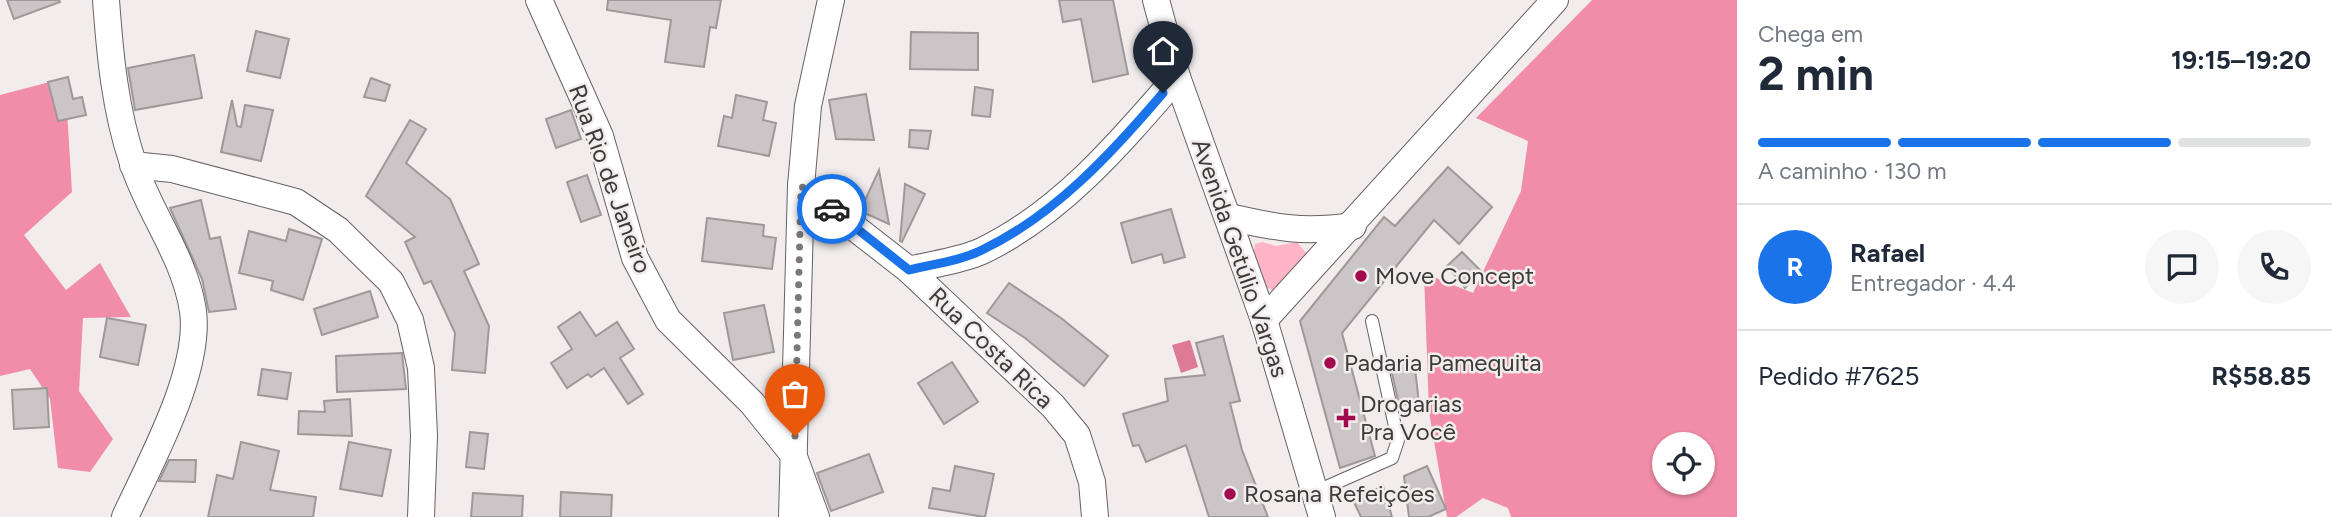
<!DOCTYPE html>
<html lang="pt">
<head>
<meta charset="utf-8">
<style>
  :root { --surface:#fff; --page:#f6f6f7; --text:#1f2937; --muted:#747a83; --line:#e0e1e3; --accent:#1a73e8 }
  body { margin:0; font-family:Figtree,sans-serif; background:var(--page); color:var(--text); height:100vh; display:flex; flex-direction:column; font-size:26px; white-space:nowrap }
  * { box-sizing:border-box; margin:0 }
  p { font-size:23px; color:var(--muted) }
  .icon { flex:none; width:38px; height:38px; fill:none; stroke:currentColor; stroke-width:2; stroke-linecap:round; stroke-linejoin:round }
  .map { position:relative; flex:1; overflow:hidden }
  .drawer { display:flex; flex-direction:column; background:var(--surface); width:595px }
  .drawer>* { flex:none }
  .controls { position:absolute; left:1652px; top:432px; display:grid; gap:14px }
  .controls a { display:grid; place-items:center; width:63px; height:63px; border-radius:50%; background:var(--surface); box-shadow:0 2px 5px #0004; font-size:35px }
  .pin { position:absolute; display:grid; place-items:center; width:60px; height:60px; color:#fff; margin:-72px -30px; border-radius:50% 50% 50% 0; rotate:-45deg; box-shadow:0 0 7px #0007 }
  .pin .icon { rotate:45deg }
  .courier { position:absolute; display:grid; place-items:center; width:70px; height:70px; margin:-35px; border:5px solid #1a73e8; border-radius:50%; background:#fff; color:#222; box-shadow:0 2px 9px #0007 }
  .summary em { font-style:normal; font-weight:700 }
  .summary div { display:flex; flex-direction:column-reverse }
  .summary { display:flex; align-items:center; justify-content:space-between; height:119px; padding:0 21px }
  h1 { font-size:46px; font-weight:700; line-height:52px }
  .bar { display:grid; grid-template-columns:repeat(4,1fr); gap:10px 7px; align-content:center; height:84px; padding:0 21px }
  .bar i { height:9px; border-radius:5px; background:var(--line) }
  .bar .on { background:var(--accent) }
  .bar p { grid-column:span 4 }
  .line { display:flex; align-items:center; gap:18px; padding:0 21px; border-top:2px solid var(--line) }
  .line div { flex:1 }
  .round { display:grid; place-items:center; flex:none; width:74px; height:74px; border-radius:37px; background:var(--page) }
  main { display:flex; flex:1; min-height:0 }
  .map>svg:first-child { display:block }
  .green { fill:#ffb5c7 }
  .forest { fill:#f18da8; fill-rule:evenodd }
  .water { fill:#dd7b96 }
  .building { fill:#cbc5c7; stroke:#9e9899; stroke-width:2 }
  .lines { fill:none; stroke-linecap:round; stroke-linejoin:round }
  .service-casing { stroke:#676163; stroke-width:14 }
  .minor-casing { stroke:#676163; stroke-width:28 }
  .service { stroke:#fff; stroke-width:12 }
  .minor { stroke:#fff; stroke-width:26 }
  .done { stroke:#7c7879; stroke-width:7; stroke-dasharray:0 12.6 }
  .route { stroke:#1a73e8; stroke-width:9 }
  .poi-dot { fill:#a10b4e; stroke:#f2eced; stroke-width:2.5 }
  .labels { text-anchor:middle; stroke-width:5; stroke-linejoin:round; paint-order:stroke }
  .street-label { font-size:24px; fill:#3c3a3a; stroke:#f2eced }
  .poi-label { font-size:24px; fill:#3c3a3a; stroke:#f2eced; text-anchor:start }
</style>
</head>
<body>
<main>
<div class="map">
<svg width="1737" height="517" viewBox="0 0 1737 517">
  <rect width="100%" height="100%" fill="#f2eced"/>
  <polygon class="green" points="1262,242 1276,246 1297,242 1307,254 1282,288 1272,290 1264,286 1254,251 1255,244"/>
  <g class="forest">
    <path d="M1592,0H1737V517H1511L1508,508L1483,498L1456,517H1447L1429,412L1424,273L1473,293L1521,191L1528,141L1476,118ZM1664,444H1703V483H1664Z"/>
    <polygon points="65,78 72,192 24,235 66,290 100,263 131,317 83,318 79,391 113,439 90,472 58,468 50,399 30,369 0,376 0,95"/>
  </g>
  <polygon class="water" points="1190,340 1198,367 1181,373 1172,345"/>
  <g class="building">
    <polygon points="7,0 59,0 60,2 14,19"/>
    <polygon points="608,0 721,0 716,28 710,27 704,67 665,62 671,20 607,10"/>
    <polygon points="1059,0 1113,0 1128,74 1093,82 1081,19 1063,22"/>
    <polygon points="256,31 289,39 280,78 247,71"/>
    <polygon points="911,32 978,33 978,70 910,69"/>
    <polygon points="194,55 202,98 135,110 128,68"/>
    <polygon points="68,77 73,99 82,97 86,115 58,121 48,82"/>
    <polygon points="371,78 390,85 385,101 364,97"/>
    <polygon points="975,87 993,90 990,117 972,115"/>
    <polygon points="866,94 874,140 836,139 829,100"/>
    <polygon points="736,95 767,102 763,120 776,123 769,156 718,146 724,116 732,118"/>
    <polygon points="232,100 237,126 241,127 245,105 273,110 261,161 221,152"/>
    <polygon points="571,110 581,139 556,148 546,119"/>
    <polygon points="410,120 426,129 406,163 450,199 479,264 464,271 489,326 485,373 452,370 455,333 431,281 424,284 405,242 415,237 366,196"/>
    <polygon points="910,130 931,131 928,149 909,147"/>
    <polygon points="1448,167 1492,207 1459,244 1434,220 1342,333 1375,456 1340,468 1300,321 1384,217 1395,226"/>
    <polygon points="879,170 889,224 860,211"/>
    <polygon points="587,175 601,215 581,222 567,182"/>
    <polygon points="905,184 925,194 902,242 900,241"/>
    <polygon points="201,200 210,239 220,237 236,309 209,312 202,279 170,208"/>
    <polygon points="1171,209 1185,257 1164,263 1162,254 1132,263 1121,223"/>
    <polygon points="707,218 764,225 763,236 776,238 772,269 702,261"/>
    <polygon points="289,229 322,239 303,300 271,290 273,281 239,273 249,231 286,241"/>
    <polygon points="1462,252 1481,271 1465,288 1447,266"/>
    <polygon points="1009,283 1061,318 1108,356 1084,386 1025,338 987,313"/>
    <polygon points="370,291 378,317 322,335 314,309"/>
    <polygon points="764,305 774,352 733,360 724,313"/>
    <polygon points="580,312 596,336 617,322 634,349 620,358 643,394 628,404 604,368 591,377 588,374 567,388 551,363 572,349 558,327"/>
    <polygon points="107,318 146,325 138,365 100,357"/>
    <polygon points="1223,336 1240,401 1230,403 1242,450 1268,517 1209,517 1186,445 1146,462 1139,445 1133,446 1123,414 1168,401 1165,379 1205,375 1196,343"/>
    <polygon points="402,353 406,389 337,392 336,356"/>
    <polygon points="1414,360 1419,403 1399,405 1390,364"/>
    <polygon points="952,362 978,402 944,424 918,383"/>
    <polygon points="262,369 291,373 287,399 258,395"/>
    <polygon points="47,388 49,427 14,429 12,390"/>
    <polygon points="350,399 352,436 298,434 299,411 325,412 324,401"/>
    <polygon points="470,432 488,434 484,469 466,467"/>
    <polygon points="241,442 279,451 270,490 316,497 313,517 208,517 217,475 233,479"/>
    <polygon points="349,442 391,450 382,496 340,489"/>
    <polygon points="869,454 883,492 831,511 817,473"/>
    <polygon points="169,460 196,460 195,482 159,481"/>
    <polygon points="955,466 994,474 985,517 929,508 933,488 950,491"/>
    <polygon points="1427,466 1446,509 1428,517 1409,517 1404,476"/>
    <polygon points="1383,486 1392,517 1361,517 1353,500"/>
    <polygon points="561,492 612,495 611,517 560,517"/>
    <polygon points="473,493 523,496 522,517 471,517"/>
  </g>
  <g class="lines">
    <g class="service-casing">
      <polyline id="service" points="1315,492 1392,458 1398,440 1372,321"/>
    </g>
    <g class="minor-casing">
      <g id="minor">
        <path d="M106,0C110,55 115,110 133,163C149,213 185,257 193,311C201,372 150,462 125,517"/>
        <polyline points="539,0 600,136 635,258 668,320 752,403 793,454 816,517"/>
        <polyline points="1156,0 1177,77 1264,320 1322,517"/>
        <polyline points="133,165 172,169 296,202 338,230 391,282 410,320 421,368 424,436 421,517"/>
        <polyline points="801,186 909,270 1053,406 1077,435 1092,482 1095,517"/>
        <path d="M1229,217C1277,228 1303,233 1353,226"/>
        <path d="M909,270C932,264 960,261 982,251C1061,213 1121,142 1177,77"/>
        <polyline points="1264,320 1555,0"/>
        <polyline points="792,517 801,186 808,106 831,0"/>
      </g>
    </g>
    <use href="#service" class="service"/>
    <use href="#minor" class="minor"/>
  </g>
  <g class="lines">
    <polyline class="done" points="795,436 801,186 832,209"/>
    <path class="route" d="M832,209L909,270C932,264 960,261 982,250C1054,216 1112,153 1163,93"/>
  </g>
  <g class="poi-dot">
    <circle cx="1361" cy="276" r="7"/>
    <circle cx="1330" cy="363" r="7"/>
    <path d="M1342.5 407.5h7v7h7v7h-7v7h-7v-7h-7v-7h7z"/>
    <circle cx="1230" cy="494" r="7"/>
  </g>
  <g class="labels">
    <g class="street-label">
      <text transform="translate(610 179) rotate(70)" y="8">Rua Rio de Janeiro</text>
      <text transform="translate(1240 258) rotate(71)" y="8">Avenida Getúlio Vargas</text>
      <text transform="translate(991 348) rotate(44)" y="8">Rua Costa Rica</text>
    </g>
    <g class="poi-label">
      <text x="1375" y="284">Move Concept</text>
      <text x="1344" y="371">Padaria Pamequita</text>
      <text x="1360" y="412">Drogarias<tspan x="1360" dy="28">Pra Você</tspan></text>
      <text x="1244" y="502">Rosana Refeições</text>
    </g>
  </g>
</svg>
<div class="controls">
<a><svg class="icon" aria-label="locate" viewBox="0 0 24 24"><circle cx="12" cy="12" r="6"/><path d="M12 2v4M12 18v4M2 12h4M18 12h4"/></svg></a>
</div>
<div class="pin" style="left:795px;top:436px;background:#ea580c"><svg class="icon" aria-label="bag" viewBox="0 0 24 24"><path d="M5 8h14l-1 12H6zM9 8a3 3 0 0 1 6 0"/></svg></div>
<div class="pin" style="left:1163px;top:93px;background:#1f2937"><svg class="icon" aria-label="home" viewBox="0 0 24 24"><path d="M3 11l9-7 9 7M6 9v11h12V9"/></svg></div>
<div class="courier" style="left:832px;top:209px"><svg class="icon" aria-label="car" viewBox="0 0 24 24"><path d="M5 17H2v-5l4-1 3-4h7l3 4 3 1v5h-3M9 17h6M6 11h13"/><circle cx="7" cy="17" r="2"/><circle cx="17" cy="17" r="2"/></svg></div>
</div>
<section class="drawer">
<div class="summary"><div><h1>2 min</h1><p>Chega em</p></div><em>19:15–19:20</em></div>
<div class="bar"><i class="on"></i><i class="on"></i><i class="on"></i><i></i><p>A caminho · 130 m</p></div>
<div class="line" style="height:126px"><b class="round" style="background:var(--accent);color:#fff">R</b><div><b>Rafael</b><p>Entregador · 4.4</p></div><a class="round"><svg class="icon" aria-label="chat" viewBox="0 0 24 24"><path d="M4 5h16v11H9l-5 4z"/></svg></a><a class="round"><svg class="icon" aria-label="phone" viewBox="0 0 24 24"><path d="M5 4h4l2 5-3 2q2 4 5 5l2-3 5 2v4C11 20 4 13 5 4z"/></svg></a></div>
<div class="line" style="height:91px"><div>Pedido #7625</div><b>R$58.85</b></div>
</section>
</main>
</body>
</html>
